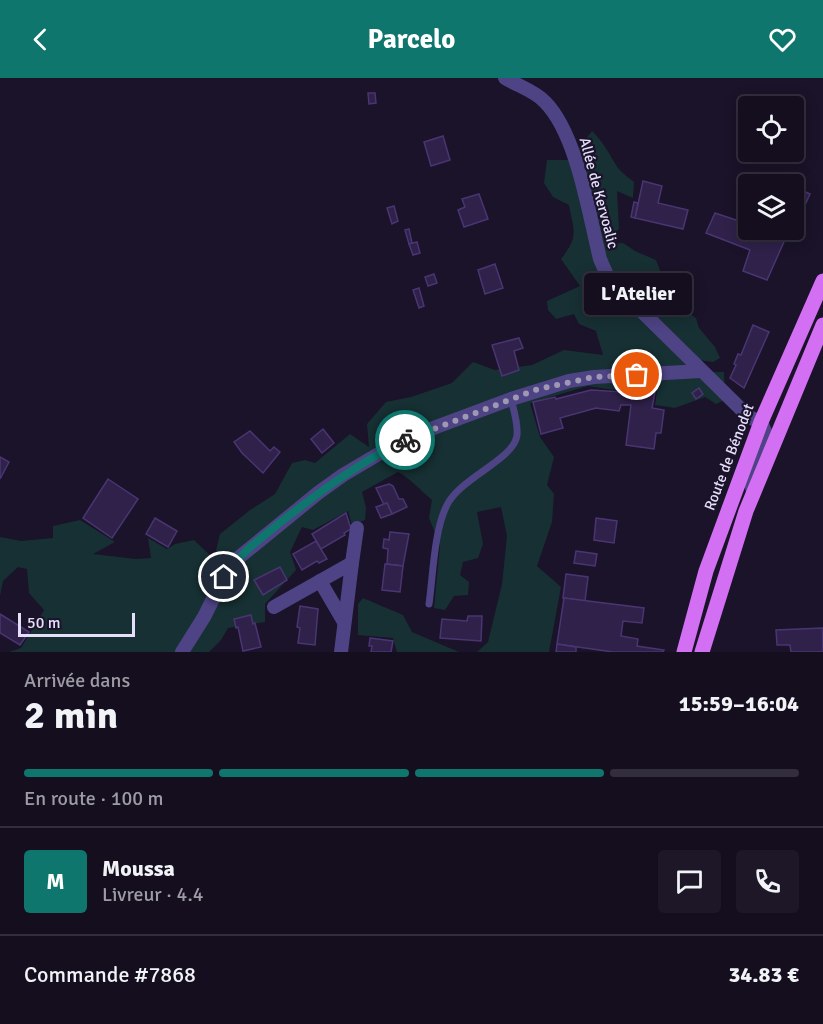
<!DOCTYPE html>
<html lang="fr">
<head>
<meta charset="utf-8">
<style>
  :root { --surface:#140e1f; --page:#1d1728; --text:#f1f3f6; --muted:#9d9ca4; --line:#332e3d; --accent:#0f766e }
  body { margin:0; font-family:Signika,sans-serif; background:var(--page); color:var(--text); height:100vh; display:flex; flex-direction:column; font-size:22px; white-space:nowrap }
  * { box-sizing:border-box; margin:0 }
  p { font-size:20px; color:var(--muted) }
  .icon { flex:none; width:33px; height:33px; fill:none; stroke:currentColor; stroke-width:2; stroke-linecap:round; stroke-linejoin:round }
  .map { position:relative; height:574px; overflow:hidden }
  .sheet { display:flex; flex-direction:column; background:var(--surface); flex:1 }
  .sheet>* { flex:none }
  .tools { position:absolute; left:738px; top:18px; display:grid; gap:12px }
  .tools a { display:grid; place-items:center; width:66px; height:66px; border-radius:6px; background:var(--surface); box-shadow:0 3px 15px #0003,0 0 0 2px var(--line); font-size:30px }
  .scale { position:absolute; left:18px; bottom:15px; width:117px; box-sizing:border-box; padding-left:6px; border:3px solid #e6dffc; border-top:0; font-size:16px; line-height:21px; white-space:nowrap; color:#e6dffc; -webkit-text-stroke:4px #1a1329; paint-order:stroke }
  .pin { position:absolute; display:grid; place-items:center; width:51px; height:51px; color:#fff; margin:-26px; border:3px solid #fff; border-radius:50%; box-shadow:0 2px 6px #0007 }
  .courier { position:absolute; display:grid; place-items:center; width:60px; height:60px; margin:-30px; border:4px solid #0f766e; border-radius:50%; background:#fff; color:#222; box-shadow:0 2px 8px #0007 }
  .bubble { position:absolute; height:42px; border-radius:6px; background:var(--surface); box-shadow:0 3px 15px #0003,0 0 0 2px var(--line); font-size:20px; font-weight:700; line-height:42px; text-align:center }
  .head em { font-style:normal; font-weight:700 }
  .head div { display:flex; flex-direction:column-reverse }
  .head { display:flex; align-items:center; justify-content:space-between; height:102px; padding:0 24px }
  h1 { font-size:39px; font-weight:700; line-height:45px }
  .bar { display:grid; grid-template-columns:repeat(4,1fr); gap:9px 6px; align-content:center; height:72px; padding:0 24px }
  .bar i { height:8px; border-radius:4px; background:var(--line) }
  .bar .on { background:var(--accent) }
  .bar p { grid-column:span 4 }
  .line { display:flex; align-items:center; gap:15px; padding:0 24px; border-top:2px solid var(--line) }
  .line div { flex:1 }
  .round { display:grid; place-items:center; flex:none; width:63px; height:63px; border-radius:6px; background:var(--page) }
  header { display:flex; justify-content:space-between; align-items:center; height:78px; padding:0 24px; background:var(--accent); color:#fff; font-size:27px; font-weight:700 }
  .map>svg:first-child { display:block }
  .green { fill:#173033 }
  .building { fill:#2f2149; stroke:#4a3573; stroke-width:1.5 }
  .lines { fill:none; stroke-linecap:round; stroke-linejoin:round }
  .lane { stroke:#4e4384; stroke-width:7 }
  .street { stroke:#4e4384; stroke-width:14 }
  .primary { stroke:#d36ff2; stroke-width:15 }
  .done { stroke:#9f98b2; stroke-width:6; stroke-dasharray:0 10.8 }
  .route { stroke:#0f766e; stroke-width:8 }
  .labels { text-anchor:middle; stroke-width:4.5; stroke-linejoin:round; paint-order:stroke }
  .street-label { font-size:15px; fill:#e6dffc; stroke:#1a1329 }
</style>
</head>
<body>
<header><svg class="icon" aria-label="back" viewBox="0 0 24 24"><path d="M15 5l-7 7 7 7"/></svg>Parcelo<svg class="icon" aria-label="heart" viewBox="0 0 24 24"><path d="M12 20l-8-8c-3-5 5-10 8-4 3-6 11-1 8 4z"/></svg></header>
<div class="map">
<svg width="823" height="574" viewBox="0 0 823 574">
  <rect width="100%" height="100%" fill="#1a1329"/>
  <g class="green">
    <path d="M592,53C605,66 609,76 618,90C622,95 629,100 634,104L633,120L617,113L619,151L609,161V166L623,165L635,173L656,182L663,200L676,194L681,212L678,225L684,232L696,240L699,250L715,269L720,280L713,284L691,281L710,294H724L725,322L716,326L705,319L675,330L655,327L657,313L622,308L621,313L588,308L530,325L540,359L554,379L547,407L554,416L552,444L537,488L561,509L549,574H477L488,564L502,506L507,458L501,429L477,434L483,466L478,480L463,484L460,497L469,504L468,517L454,518L445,532L434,530L440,467L429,440L432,422C420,412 411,401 398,394L362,414L366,430L365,442L352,447L348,433L313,452L302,449L290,474L296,492L265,526V544L228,550L221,562L209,574H9L21,570L44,532L29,515L27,491L18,489L3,503L0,518V459L21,463L53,460V448L80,442L115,464L93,476L135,481L151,480L148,460L167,471L175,466L194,462L214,481L220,456L250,432L275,416L292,385L305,382L315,385L350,356L369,369L367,346L386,324L411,319L452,305L473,284L495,292L532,287L564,272L603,277L596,253L579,246L574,236L556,241L548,232L547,223L580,208L561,181C579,158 574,154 569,127L553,119L544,105L547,82H570Z"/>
    <polygon points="363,520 403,537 412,554 459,574 397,574 393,560 358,557 358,526"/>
  </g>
  <g class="building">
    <polygon points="368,15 375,15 376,25 369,26"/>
    <polygon points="443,58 450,82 431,88 424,64"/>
    <polygon points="643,103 662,108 658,125 688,132 683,151 635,140"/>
    <polygon points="794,109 810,116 793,153 789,152 794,152"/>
    <polygon points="479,116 488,141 464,149 458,132 465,129 462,121"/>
    <polygon points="634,124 638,125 635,140 631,139"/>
    <polygon points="394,128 398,143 392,146 387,130"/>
    <polygon points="715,135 748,146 748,152 768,152 787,157 767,202 743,193 750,172 706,155"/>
    <polygon points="409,151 412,165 409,166 405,152"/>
    <polygon points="417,164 420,175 413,177 409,166"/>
    <polygon points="495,186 503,210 485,216 478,192"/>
    <polygon points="434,196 437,205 428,208 425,199"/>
    <polygon points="419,210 424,228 419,230 413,212"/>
    <polygon points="753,247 769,254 744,310 730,300 736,287 734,286 738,276 741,277"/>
    <polygon points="519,260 523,270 514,273 519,292 502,298 492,267"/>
    <polygon points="622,310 655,314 652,330 664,332 661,355 656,355 654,371 626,367 631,327 621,327 619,333 596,330 560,340 563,350 541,356 533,324 555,319 556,321 591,312 622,314"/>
    <polygon points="699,310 703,316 696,321 692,315"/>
    <polygon points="323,351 334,365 322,375 311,361"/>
    <polygon points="250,353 270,373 274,369 280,374 263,395 242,375 234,364"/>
    <polygon points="0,379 9,384 0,401"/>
    <polygon points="108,401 138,421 112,460 83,440"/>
    <polygon points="389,406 393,408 399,421 403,421 407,429 392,436 387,425 384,427 376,410"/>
    <polygon points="387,425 392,436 381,440 376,429"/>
    <polygon points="346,435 351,451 344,455 345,457 321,471 312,456"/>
    <polygon points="155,440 177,453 168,469 146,456"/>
    <polygon points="596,440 617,443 614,465 594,462"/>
    <polygon points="390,454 409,456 403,488 387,486 388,471 383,470 384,461 389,462"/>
    <polygon points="316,463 327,481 319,485 317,483 302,492 293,476"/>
    <polygon points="576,473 597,476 595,488 574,485"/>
    <polygon points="385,486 403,488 400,514 382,512"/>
    <polygon points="280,489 287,502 263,517 254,502"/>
    <polygon points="566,496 588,499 585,523 563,520"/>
    <polygon points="564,520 644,530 642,545 623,543 621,558 638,561 637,568 664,572 663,574 613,574 557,566"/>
    <polygon points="300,528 318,531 315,567 298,565 300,550 297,549"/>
    <polygon points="0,536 29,554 20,567 0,555"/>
    <polygon points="251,537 253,546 255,545 261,569 243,573 238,549 236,550 234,541"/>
    <polygon points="468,538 482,538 481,563 440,560 442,541 467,543"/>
    <polygon points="823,550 823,574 791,574 790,567 777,567 776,552"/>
    <polygon points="370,560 393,563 391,574 371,574 372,568 369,568"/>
    <polygon points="557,566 576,569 576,574 556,574"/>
  </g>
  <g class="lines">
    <path class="lane" d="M429,526C433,498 434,452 447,427C460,400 515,381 517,357C518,345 514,333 511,321"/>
    <g class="street">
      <path d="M505,0C518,8 535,13 545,24C577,56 589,137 600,181L607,197L617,209L749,339L761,344L767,358L750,400L753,414"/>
      <polyline points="352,485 357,450"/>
      <polyline points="320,503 344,544"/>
      <polyline points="274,529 352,485 341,574"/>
      <polyline points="182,574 204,539 224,499 237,481 318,415 343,397 392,368 436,349 511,321 569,303 594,299 701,293"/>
    </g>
    <g class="primary">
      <polyline points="684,574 706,493 761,344 823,203"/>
      <polyline points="702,574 746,433 823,247"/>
    </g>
  </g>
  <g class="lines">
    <polyline class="done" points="405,362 538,311 594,299 637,297"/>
    <path class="route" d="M224,499C239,476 260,461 281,444C320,413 360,384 405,362"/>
  </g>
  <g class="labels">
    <g class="street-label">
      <text transform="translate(599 115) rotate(75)" y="5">Allée de Kervoalic</text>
      <text transform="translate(729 379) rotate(-69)" y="5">Route de Bénodet</text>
    </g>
  </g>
</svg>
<div class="tools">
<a><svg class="icon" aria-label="locate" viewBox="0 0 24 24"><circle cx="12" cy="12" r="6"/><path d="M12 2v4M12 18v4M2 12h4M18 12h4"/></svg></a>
<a><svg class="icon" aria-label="layers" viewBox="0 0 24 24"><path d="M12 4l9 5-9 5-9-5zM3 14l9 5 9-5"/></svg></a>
</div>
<div class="scale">50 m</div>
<div class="pin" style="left:637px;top:297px;background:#ea580c"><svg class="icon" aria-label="bag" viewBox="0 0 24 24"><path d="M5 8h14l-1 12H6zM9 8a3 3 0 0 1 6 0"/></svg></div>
<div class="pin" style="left:224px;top:499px;background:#1f2937"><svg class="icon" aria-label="home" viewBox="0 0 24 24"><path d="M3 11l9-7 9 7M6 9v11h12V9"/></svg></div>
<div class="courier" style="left:405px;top:362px"><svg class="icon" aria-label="bike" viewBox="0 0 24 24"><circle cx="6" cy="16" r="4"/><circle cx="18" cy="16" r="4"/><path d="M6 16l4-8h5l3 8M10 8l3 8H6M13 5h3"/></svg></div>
<div class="bubble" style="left:584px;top:195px;width:108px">L'Atelier</div>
</div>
<section class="sheet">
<div class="head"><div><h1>2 min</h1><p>Arrivée dans</p></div><em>15:59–16:04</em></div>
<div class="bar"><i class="on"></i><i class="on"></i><i class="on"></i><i></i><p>En route · 100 m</p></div>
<div class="line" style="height:108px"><b class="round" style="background:var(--accent);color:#fff">M</b><div><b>Moussa</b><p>Livreur · 4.4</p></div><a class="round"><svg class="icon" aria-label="chat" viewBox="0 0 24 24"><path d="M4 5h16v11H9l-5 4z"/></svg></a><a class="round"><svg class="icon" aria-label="phone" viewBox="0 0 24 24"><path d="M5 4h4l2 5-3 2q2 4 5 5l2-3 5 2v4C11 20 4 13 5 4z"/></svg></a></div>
<div class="line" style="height:78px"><div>Commande #7868</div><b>34.83 €</b></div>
</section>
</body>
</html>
